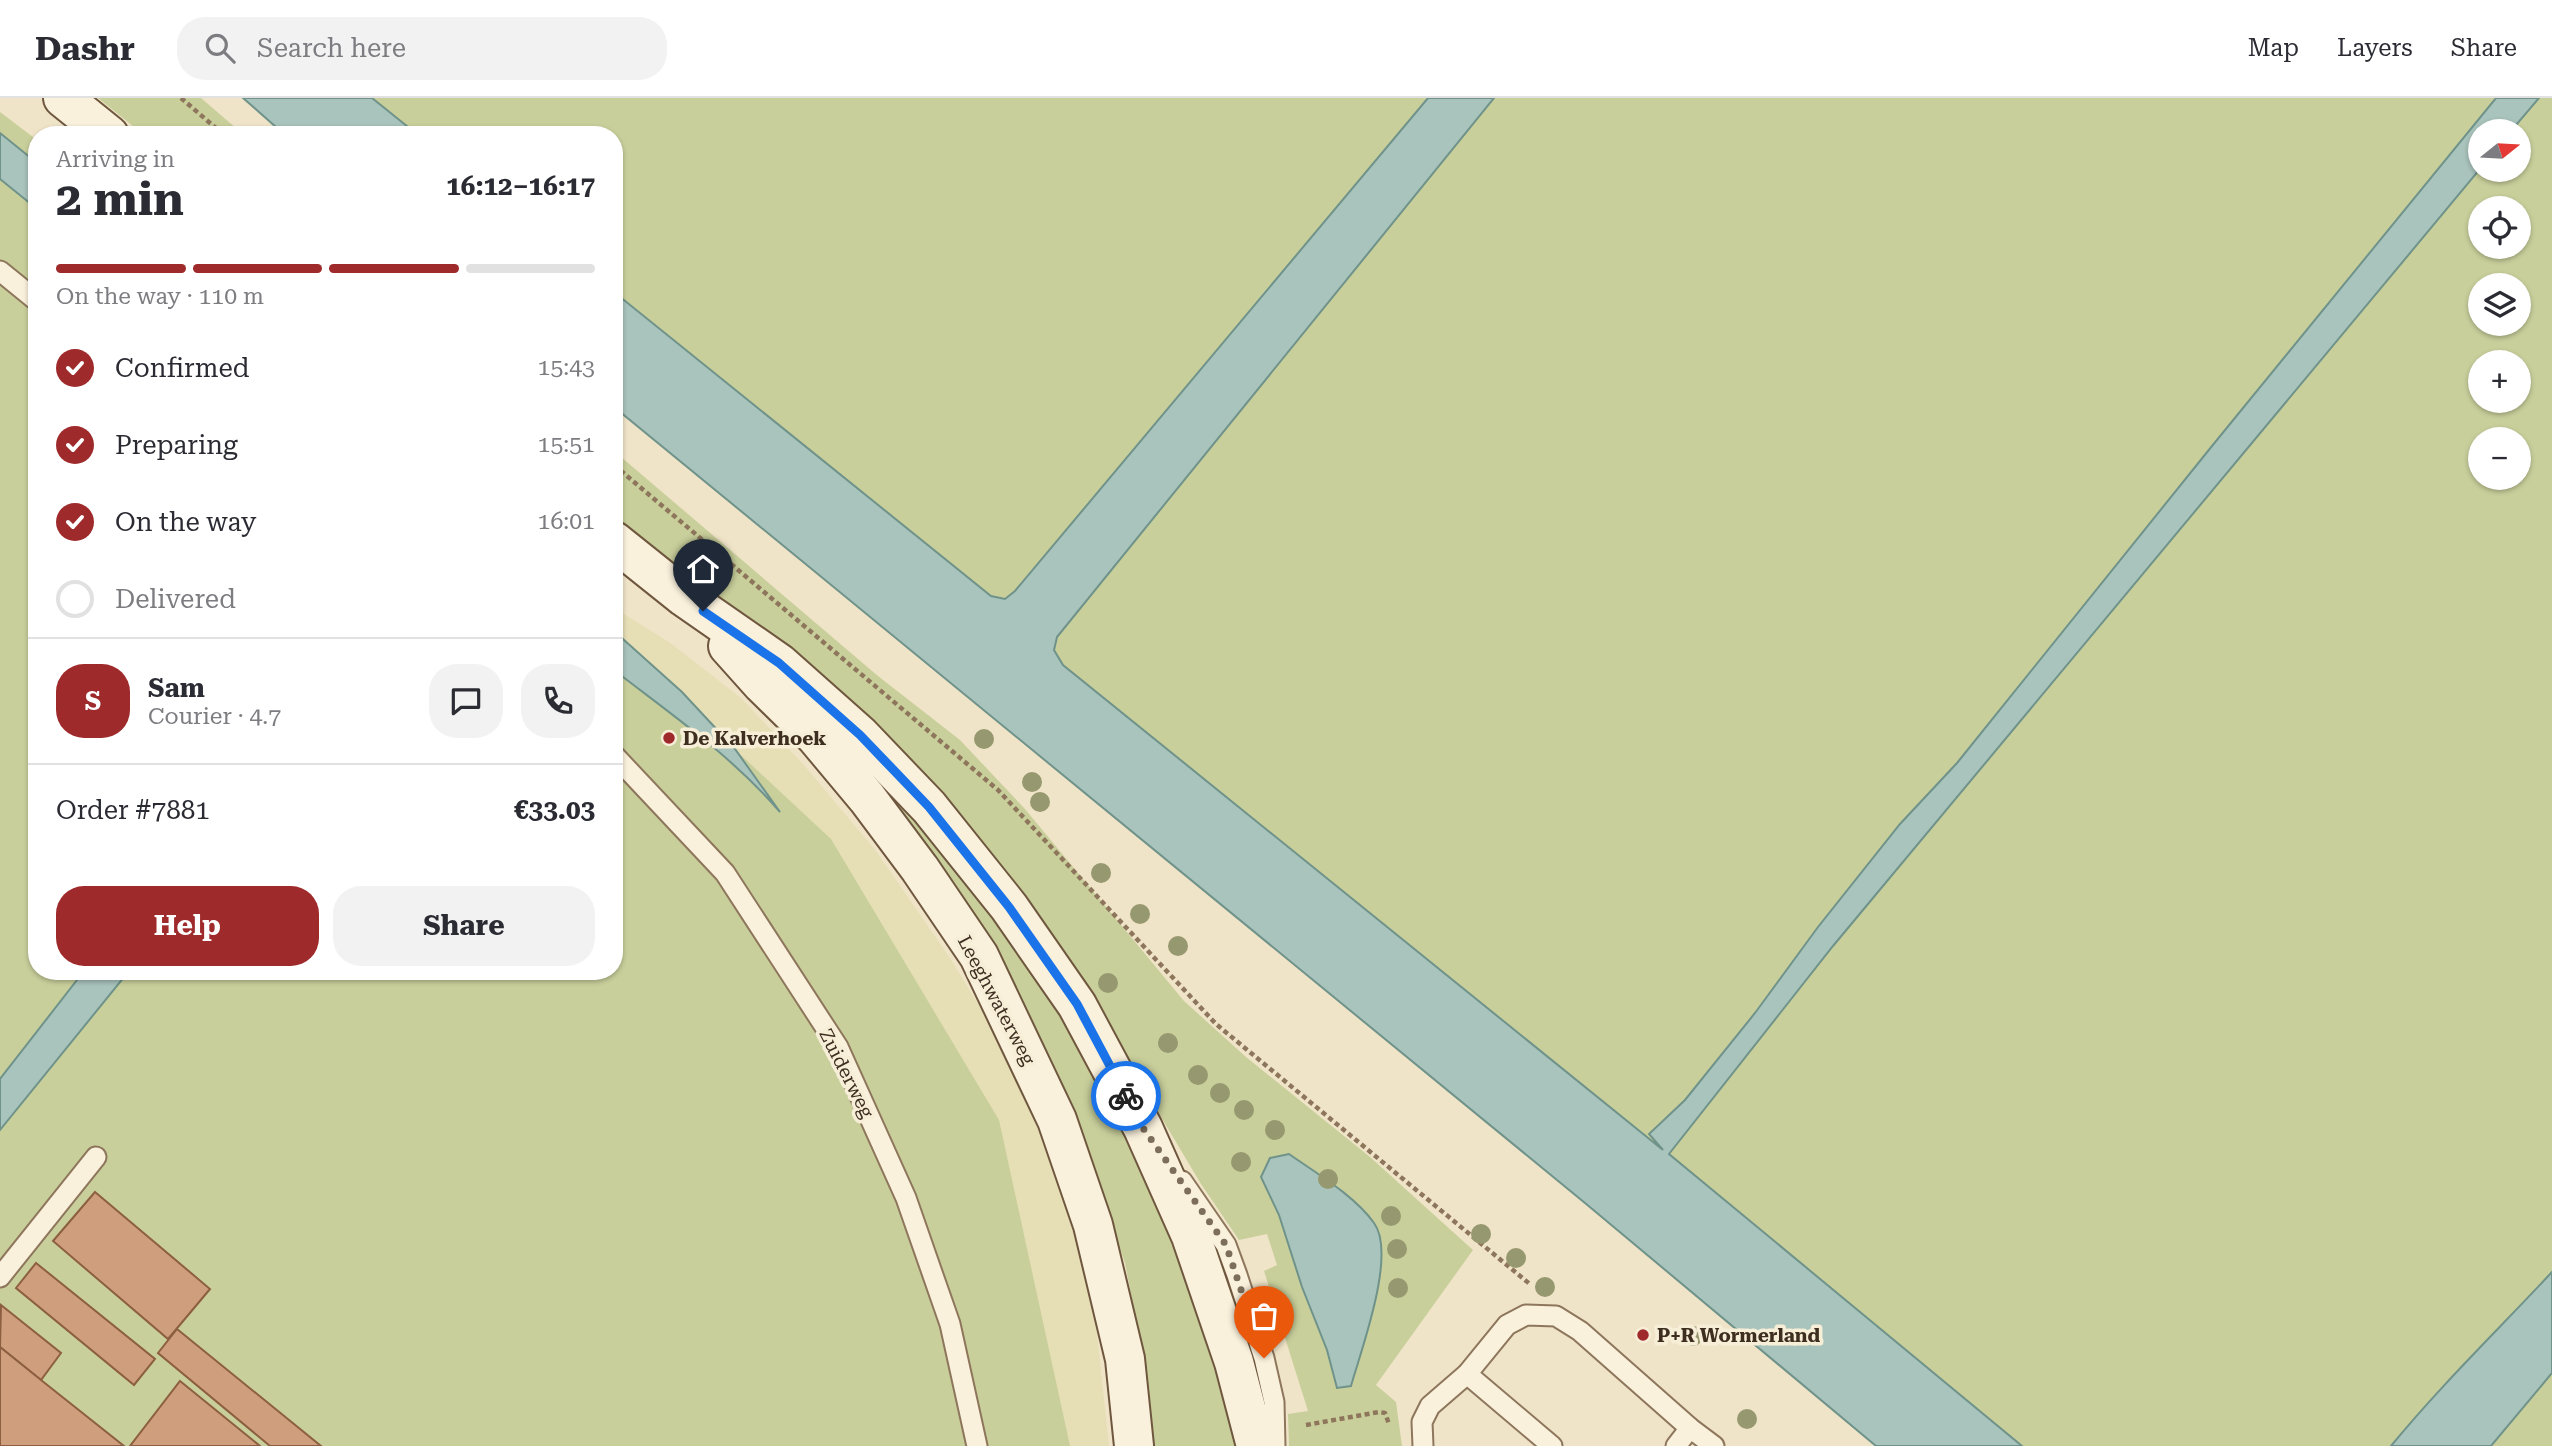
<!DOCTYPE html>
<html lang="en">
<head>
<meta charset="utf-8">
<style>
  :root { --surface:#fff; --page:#f2f2f3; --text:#2b2b33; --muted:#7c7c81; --line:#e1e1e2; --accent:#9e2a2b }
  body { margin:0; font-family:"Roboto Serif",serif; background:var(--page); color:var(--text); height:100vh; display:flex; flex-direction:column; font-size:26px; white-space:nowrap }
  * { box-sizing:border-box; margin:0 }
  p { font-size:23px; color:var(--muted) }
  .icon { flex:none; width:38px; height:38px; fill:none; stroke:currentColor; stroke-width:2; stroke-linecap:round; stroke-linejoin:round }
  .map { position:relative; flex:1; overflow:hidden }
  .sheet { position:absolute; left:28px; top:28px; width:595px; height:854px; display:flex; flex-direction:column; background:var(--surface); border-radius:28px; box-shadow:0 2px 5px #0004 }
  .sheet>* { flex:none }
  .needle { width:46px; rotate:72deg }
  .tools { position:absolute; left:2468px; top:21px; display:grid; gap:14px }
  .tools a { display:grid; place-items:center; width:63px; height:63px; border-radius:50%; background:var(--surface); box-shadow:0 2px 5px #0004; font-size:35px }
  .pin { position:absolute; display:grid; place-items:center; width:60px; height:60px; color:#fff; margin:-72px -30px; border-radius:50% 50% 50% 0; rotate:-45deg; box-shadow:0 0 7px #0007 }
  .pin .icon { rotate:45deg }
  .courier { position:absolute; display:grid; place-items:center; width:70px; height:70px; margin:-35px; border:5px solid #1a73e8; border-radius:50%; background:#fff; color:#222; box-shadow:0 2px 9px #0007 }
  .summary em { font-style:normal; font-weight:700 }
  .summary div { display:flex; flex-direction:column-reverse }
  .summary { display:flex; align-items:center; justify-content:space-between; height:119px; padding:0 28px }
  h1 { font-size:46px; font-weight:700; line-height:52px }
  .bar { display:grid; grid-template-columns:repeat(4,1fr); gap:10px 7px; align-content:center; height:84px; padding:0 28px }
  .bar i { height:9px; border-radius:5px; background:var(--line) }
  .bar .active { background:var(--accent) }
  .bar p { grid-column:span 4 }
  .line { display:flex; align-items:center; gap:18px; padding:0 28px; border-top:2px solid var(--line) }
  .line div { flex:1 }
  .round { display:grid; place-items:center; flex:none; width:74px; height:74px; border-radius:28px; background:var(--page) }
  ol { padding:0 28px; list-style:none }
  li { display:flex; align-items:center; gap:21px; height:77px }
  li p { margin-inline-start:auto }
  li .icon { padding:7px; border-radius:50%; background:var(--accent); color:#fff; stroke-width:4 }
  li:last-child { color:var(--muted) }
  li i { width:38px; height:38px; border:4px solid var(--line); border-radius:50% }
  .cta { display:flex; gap:14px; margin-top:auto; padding:14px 28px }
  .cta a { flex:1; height:80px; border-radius:28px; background:var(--accent); color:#fff; font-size:28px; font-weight:700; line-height:80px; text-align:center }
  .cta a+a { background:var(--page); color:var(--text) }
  header { display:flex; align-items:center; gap:42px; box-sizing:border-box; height:98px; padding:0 35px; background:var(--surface); border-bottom:2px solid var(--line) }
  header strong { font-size:33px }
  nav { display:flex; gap:38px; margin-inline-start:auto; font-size:24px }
  .search { width:490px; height:63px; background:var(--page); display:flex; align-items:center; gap:18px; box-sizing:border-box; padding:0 24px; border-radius:28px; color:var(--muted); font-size:26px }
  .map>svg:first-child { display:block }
  .farmland { fill:#e6deb5 }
  .green { fill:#c9cf9b; fill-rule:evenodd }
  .water { fill:#a9c4bc; stroke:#6f938a; stroke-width:2 }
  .building { fill:#cf9f7d; stroke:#8d5f41; stroke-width:2 }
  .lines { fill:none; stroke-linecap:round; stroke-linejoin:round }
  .service-casing { stroke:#8d765c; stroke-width:23 }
  .secondary-casing { stroke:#6f573f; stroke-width:42 }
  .path { stroke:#8d765c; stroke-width:4.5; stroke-dasharray:5 3.5; stroke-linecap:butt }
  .service { stroke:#faf1dc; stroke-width:19 }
  .secondary { stroke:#faf1dc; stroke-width:38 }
  .tree { fill:#96986f }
  .done { stroke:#7c6e5b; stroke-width:7; stroke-dasharray:0 12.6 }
  .route { stroke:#1a73e8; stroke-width:9 }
  .poi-dot { fill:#9e2a2b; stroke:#f7eed8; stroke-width:2.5 }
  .labels { text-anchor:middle; stroke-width:7; stroke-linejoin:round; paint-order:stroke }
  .poi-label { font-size:19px; font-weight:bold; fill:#3d2e20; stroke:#f7eed8; text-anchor:start }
  .street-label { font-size:19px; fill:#3d2e20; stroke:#f7eed8 }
</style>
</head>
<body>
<header>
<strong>Dashr</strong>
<div class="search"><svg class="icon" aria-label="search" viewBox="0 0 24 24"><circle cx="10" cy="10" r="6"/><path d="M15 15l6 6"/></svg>Search here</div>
<nav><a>Map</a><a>Layers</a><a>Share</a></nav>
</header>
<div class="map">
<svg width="2552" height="1348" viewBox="0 0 2552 1348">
  <rect width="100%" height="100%" fill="#f0e4c8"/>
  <polygon class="farmland" points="614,510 669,544 741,600 804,667 876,753 950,860 994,932 1051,1054 1082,1157 1097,1236 1109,1348 1048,1348 780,714 735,651 682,594 614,533"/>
  <g class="green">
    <polygon points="98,0 201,0 244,37 144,37"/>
    <polygon points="373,0 1428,0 1015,493 1005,501 991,498 614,194 614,37 418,37"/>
    <path d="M1494,0H2496L2212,348L1957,665L1900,726L1818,829L1755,915L1685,1002L1650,1036L1669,1056L1833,848L2480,71L2518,72V33H2511L2539,0H2552V1174C2498,1232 2441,1287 2391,1348H2022L1713,1093L1063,567L1054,552L1057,539ZM2480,110H2518V149H2480ZM2480,187H2518V226H2480ZM2480,264H2518V303H2480ZM2480,341H2518V380H2480Z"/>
    <polygon points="0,14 37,42 37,873 614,873 614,539 831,741 999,1022 1070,1348 0,1348"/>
    <polygon points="614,353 878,578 960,642 1025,711 1184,903 1246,959 1370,1059 1473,1152 1376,1287 1396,1304 1402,1348 1289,1348 1288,1316 1308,1313 1264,1173 1277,1167 1267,1136 1239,1142 1201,1086 1121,952 735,521 614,421"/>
    <polygon points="881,681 922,718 1057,904 1109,994 1208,1226 1240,1348 1154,1348 1144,1264 1125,1165 1080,1029 877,686"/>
    <polygon points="2552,1275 2552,1348 2491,1348"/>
  </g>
  <g class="water">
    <polygon points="243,0 372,0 418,37 285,37"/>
    <polygon points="1428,0 1494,0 1057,539 1054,552 1063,567 1663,1052 1649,1036 1685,1002 1755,915 1818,829 1900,726 1957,665 2212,348 2496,0 2539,0 2511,33 2480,33 2480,71 1833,848 1669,1056 2022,1348 1876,1348 1585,1105 614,309 614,194 991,498 1005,501 1015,493"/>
    <polygon points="0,35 37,65 37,111 0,81"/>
    <path d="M614,533L682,594L735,651L780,714C732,658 672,617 614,572Z"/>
    <polygon points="84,873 129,873 0,1032 0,981"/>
    <path d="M1289,1056C1316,1075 1355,1098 1374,1125C1397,1156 1361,1252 1351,1288L1337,1290L1327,1252L1302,1189L1279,1117L1261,1079L1270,1060Z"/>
    <path d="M2552,1174V1275L2491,1348H2391C2441,1287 2498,1232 2552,1174Z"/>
  </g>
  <g class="building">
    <polygon points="95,1094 210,1191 168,1241 53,1143"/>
    <polygon points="36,1165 155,1261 134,1287 16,1190"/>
    <polygon points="1,1207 61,1255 41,1282 0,1249"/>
    <polygon points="177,1231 321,1348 270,1348 158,1255"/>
    <polygon points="0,1249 41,1282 124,1348 0,1348"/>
    <polygon points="180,1283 260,1348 130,1348"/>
  </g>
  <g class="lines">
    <g class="service-casing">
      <g id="service">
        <polyline points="0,173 37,203"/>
        <polyline points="614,657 725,775 838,949 906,1100 950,1226 977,1348"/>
        <polyline points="1182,1083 1226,1147 1237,1177 1264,1260 1274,1304 1275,1348"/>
        <polyline points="0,1179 96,1059"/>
        <polyline points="1467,1276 1552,1348"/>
        <polyline points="1423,1348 1422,1324 1430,1308 1467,1276 1507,1227 1526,1217 1556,1218 1580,1233 1690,1330 1714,1348"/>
        <polyline points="1676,1348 1690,1330"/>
      </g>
    </g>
    <g class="secondary-casing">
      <g id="secondary">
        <polyline points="63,0 109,37"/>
        <polyline points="614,443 684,499 779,565 860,637 929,709 1009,809 1077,907 1143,1030 1191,1138 1234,1264 1256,1348"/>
        <polyline points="728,548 762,586 816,639 867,700 920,771 979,858 1057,1022 1093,1127 1125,1261 1134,1348"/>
      </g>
    </g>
    <g class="path">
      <polyline points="181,0 224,37"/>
      <polyline points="614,367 998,692 1216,926 1531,1187"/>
      <polyline points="1306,1327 1379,1314 1385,1315 1389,1326"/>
    </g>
    <use href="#service" class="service"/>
    <use href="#secondary" class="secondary"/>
  </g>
  <g class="tree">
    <circle cx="984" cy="641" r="10"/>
    <circle cx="1032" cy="684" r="10"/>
    <circle cx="1040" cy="704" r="10"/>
    <circle cx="1101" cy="775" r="10"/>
    <circle cx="1140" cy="816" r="10"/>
    <circle cx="1178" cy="848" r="10"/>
    <circle cx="1108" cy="885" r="10"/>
    <circle cx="1168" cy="945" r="10"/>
    <circle cx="1198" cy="977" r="10"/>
    <circle cx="1220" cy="995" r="10"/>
    <circle cx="1244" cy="1012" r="10"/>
    <circle cx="1275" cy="1032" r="10"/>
    <circle cx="1241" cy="1064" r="10"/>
    <circle cx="1328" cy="1081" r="10"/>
    <circle cx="1391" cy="1118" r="10"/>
    <circle cx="1481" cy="1136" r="10"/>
    <circle cx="1397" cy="1151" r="10"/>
    <circle cx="1516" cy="1160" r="10"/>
    <circle cx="1545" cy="1189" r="10"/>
    <circle cx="1398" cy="1190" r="10"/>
    <circle cx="1693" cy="1238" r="10"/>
    <circle cx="1747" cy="1321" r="10"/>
  </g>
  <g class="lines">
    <polyline class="done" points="1126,998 1143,1030 1226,1147 1264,1260"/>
    <polyline class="route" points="703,513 779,565 860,637 929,709 1009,809 1077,906 1126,998"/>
  </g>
  <g class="poi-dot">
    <circle cx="669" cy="640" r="7"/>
    <circle cx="1643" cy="1237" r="7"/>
  </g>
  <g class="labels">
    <g class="poi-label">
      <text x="683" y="647">De Kalverhoek</text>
      <text x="1657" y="1244">P+R Wormerland</text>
    </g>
    <g class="street-label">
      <text transform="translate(997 902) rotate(62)" y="7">Leeghwaterweg</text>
      <text transform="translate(847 975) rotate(63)" y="7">Zuiderweg</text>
    </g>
  </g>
</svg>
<div class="tools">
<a><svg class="needle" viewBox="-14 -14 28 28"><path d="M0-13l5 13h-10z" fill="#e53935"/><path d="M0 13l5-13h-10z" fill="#7c7c81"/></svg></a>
<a><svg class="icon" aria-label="locate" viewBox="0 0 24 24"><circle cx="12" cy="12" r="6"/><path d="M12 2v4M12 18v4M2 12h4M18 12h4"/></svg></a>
<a><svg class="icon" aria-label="layers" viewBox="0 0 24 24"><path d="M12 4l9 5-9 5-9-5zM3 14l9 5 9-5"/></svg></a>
<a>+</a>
<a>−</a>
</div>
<div class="pin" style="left:1264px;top:1260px;background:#ea580c"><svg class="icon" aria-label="bag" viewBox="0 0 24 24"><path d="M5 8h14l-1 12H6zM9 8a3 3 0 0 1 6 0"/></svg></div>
<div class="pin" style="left:703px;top:513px;background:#1f2937"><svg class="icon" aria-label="home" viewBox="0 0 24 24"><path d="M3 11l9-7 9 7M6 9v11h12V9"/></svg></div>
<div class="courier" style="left:1126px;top:998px"><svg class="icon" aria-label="bike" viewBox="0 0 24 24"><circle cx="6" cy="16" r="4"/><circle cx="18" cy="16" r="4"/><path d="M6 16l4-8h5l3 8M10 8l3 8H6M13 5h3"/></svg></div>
<section class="sheet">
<div class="summary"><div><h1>2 min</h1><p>Arriving in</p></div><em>16:12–16:17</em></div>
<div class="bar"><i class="active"></i><i class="active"></i><i class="active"></i><i></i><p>On the way · 110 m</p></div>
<ol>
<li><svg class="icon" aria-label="check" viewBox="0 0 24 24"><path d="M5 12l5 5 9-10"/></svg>Confirmed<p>15:43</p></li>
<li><svg class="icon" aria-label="check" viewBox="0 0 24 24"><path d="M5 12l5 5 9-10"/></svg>Preparing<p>15:51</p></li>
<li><svg class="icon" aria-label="check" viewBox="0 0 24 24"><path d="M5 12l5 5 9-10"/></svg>On the way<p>16:01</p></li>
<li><i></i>Delivered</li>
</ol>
<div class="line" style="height:126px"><b class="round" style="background:var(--accent);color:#fff">S</b><div><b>Sam</b><p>Courier · 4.7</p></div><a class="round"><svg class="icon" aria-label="chat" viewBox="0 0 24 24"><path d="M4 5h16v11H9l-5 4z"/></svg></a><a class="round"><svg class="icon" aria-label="phone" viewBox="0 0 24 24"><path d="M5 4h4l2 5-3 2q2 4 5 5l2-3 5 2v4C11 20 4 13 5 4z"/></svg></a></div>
<div class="line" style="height:91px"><div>Order #7881</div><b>€33.03</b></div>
<div class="cta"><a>Help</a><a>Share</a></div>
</section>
</div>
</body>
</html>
